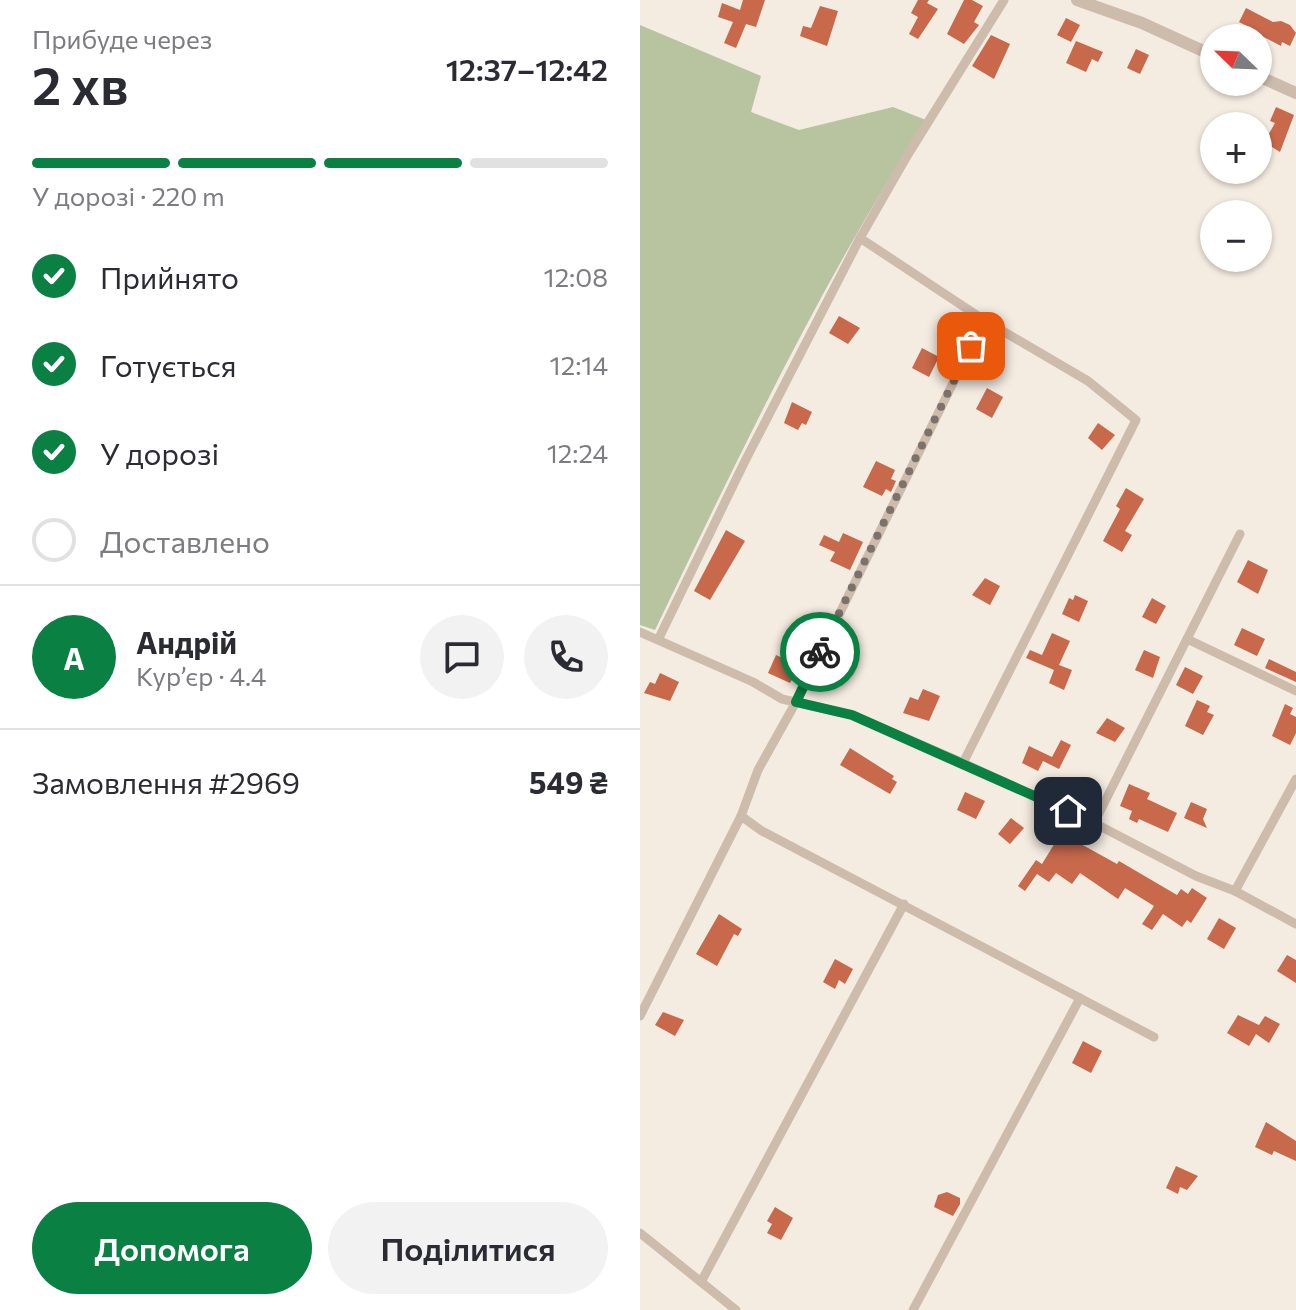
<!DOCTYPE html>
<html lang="uk">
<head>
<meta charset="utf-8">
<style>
  :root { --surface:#fff; --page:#f2f2f3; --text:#2b2b33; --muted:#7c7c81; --line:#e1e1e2; --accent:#0b8043 }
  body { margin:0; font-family:Commissioner,sans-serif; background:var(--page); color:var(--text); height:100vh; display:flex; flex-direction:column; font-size:30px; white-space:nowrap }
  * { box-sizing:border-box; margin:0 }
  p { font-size:26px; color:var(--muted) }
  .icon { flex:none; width:44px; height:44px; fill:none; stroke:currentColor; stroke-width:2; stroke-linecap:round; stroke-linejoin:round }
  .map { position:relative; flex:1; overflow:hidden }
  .sheet { display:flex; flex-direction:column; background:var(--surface); width:640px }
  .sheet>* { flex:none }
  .needle { width:52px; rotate:293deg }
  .buttons { position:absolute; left:560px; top:24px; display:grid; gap:16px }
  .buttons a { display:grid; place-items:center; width:72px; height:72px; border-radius:50%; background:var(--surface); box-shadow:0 2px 6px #0004; font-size:40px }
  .pin { position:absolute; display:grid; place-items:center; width:68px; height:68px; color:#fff; margin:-34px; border-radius:16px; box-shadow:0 4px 12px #0006 }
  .courier { position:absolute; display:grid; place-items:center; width:80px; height:80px; margin:-40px; border:6px solid #0b8043; border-radius:50%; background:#fff; color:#222; box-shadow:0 2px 10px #0007 }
  .headline em { font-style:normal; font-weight:600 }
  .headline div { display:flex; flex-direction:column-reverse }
  .headline { display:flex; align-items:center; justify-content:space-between; height:136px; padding:0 32px }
  h1 { font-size:52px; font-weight:600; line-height:60px }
  .bar { display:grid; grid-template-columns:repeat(4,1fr); gap:12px 8px; align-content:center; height:96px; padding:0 32px }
  .bar i { height:10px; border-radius:6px; background:var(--line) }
  .bar .selected { background:var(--accent) }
  .bar p { grid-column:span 4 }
  .line { display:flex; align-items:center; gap:20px; padding:0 32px; border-top:2px solid var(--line) }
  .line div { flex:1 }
  .round { display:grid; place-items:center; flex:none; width:84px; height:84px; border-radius:42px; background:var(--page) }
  ol { padding:0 32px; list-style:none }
  li { display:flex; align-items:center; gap:24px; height:88px }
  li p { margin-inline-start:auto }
  li .icon { padding:8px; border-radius:50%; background:var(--accent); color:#fff; stroke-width:4 }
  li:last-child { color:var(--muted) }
  li i { width:44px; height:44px; border:4px solid var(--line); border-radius:50% }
  .button { display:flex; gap:16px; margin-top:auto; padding:16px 32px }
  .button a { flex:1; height:92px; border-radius:48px; background:var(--accent); color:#fff; font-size:32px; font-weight:600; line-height:92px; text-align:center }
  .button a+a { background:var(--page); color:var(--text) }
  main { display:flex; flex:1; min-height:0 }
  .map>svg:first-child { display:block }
  .green { fill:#b8c4a0 }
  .building { fill:#c8694b }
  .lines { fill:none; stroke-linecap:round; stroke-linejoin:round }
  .minor { stroke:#cdbbac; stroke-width:9 }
  .tertiary { stroke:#cdbbac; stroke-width:12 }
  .done { stroke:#7c716b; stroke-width:8; stroke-dasharray:0 14.4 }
  .route { stroke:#0b8043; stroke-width:10 }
</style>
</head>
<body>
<main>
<section class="sheet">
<div class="headline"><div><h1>2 хв</h1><p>Прибуде через</p></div><em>12:37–12:42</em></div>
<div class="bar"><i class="selected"></i><i class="selected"></i><i class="selected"></i><i></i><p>У дорозі · 220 m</p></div>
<ol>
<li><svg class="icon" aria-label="check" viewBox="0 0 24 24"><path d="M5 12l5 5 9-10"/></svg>Прийнято<p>12:08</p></li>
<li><svg class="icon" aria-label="check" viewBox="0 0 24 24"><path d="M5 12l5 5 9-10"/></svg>Готується<p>12:14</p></li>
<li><svg class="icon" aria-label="check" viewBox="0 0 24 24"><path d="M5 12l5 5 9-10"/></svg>У дорозі<p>12:24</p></li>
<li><i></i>Доставлено</li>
</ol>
<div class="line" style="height:144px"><b class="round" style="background:var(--accent);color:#fff">А</b><div><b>Андрій</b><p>Кур’єр · 4.4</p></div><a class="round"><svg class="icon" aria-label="chat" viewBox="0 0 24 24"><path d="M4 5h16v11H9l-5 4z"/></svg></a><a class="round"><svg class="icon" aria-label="phone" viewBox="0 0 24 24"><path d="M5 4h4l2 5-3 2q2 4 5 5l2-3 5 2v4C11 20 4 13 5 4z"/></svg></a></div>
<div class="line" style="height:104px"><div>Замовлення #2969</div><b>549 ₴</b></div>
<div class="button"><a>Допомога</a><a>Поділитися</a></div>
</section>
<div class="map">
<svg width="656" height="1310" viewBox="0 0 656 1310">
  <rect width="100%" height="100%" fill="#f4ebe1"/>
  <path class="green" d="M0,25L121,76L111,112L159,130L253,107L286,120C181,282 99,456 15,630L0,625Z"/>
  <g class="building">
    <polygon points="103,0 125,0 116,27 106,24 96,48 84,43 93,22 78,17 82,3 100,10"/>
    <polygon points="278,0 289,0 287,3 298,9 278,39 269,34 278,17 271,13"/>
    <polygon points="324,0 332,0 343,6 334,22 339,25 324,44 307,34"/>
    <polygon points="180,6 198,11 187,46 160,36 163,26 171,28"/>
    <polygon points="606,8 633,22 641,21 650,25 656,33 650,46 642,42 641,46 606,28 607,26 599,22"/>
    <polygon points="426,18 440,25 431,42 417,35"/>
    <polygon points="351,35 370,44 354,79 332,66"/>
    <polygon points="436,41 463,52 458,62 452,59 446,72 426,63"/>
    <polygon points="496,49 509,55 500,74 487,68"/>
    <polygon points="636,107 654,115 640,152 624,142 635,123 630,121"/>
    <polygon points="199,316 220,328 208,344 189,333"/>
    <polygon points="282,348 299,357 289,377 272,368"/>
    <polygon points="347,388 363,397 352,418 336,409"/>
    <polygon points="152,402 172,412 166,425 162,423 158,430 144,423"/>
    <polygon points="458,423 475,435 462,450 448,438"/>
    <polygon points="236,461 255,470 251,479 256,481 251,492 246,489 242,496 223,487"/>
    <polygon points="486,488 504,499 485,531 492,535 482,552 463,541 480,509 476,506"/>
    <polygon points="86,530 105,541 70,600 54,591"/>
    <polygon points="203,533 223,542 210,570 190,561 195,552 179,545 184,535 199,542"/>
    <polygon points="608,560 628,570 618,594 597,582"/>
    <polygon points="345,578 360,586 350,605 332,595"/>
    <polygon points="435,595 448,601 439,622 422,614 429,598 433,600"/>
    <polygon points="512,598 526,606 516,624 502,617"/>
    <polygon points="602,628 625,639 617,656 594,645"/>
    <polygon points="412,633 430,641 419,665 432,670 424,690 409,683 414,670 386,658 390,650 402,655"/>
    <polygon points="504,650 520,657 513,678 495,670"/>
    <polygon points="136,655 160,666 150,683 128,673"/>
    <polygon points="629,659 656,672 656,682 625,668"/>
    <polygon points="545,667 563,676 553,694 536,685"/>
    <polygon points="20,673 39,682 30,701 4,693 10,682 15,684"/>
    <polygon points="283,689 300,696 289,721 263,713 270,697 278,700"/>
    <polygon points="557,700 570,706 567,712 574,715 563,735 545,726"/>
    <polygon points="645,704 653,708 650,714 656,717 656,733 650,745 632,736"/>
    <polygon points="467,718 485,728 475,742 456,733"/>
    <polygon points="421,740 431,745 419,769 403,761 398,771 382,763 389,746 412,757"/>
    <polygon points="210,748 254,776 252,779 257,782 250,794 200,765"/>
    <polygon points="489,784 510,793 507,799 537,813 528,832 499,819 497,823 489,819 492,811 480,806"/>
    <polygon points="325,792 345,801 336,819 317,810"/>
    <polygon points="551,802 567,809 563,819 567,828 544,818"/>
    <polygon points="371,818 384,828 370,844 358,834"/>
    <polygon points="421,833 477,864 479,861 537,895 541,889 548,894 552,888 567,898 551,923 547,920 542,927 523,914 512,930 502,924 514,906 485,888 478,899 440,873 432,884 416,873 409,882 397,874 385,891 378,886 396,860 402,864"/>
    <polygon points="79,914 102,929 98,936 94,934 77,966 56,954"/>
    <polygon points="579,918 596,928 584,949 567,939"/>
    <polygon points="647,955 656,960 656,983 637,971"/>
    <polygon points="195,959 213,969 205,984 199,980 195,989 183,982"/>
    <polygon points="23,1012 44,1020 35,1036 15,1025"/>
    <polygon points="598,1015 619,1025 625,1016 640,1024 629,1043 616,1034 609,1046 587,1033"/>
    <polygon points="443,1041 462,1051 451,1073 432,1063"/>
    <polygon points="626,1122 656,1141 656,1161 634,1151 632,1155 615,1147"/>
    <polygon points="536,1166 558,1176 547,1190 540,1187 538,1194 526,1188"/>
    <polygon points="307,1192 320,1198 320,1204 313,1216 294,1207 298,1195"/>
    <polygon points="135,1207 153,1218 141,1240 127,1233 132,1224 127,1221"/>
  </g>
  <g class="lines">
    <g class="minor">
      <polyline points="220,238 267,156 364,0"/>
      <polyline points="0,632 113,682 142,699 212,715 323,763 454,823 556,876 595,891 656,924"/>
      <polyline points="19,638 104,463 220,238 344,320 448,381 496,420 323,763"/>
      <polyline points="547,639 656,691"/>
      <polyline points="101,816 122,831 514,1037"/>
      <polyline points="454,823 600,534"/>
      <polyline points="595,891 656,779"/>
      <polyline points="0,1016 101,816 118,770 156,702 344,320"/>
      <polyline points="0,1233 96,1310"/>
      <polyline points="61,1282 264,904"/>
      <polyline points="273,1310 440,998"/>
    </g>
    <g class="tertiary">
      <polyline points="437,0 502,23 574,56"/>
      <polyline points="618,76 656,93"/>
    </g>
  </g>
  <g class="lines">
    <polyline class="done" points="180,652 331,346"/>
    <polyline class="route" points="180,652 156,702 212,715 428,811"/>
  </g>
</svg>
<div class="buttons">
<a><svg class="needle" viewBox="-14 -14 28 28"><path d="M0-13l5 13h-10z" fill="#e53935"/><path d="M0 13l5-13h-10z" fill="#7c7c81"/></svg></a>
<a>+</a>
<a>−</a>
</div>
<div class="pin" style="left:331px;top:346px;background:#ea580c"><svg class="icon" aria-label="bag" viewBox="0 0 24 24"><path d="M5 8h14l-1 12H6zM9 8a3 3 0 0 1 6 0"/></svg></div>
<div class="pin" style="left:428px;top:811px;background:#1f2937"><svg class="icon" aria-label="home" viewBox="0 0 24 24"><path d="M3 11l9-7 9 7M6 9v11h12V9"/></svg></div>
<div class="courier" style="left:180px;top:652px"><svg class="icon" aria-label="bike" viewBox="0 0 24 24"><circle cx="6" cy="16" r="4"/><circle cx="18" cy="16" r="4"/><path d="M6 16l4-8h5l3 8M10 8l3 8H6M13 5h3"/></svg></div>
</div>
</main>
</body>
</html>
